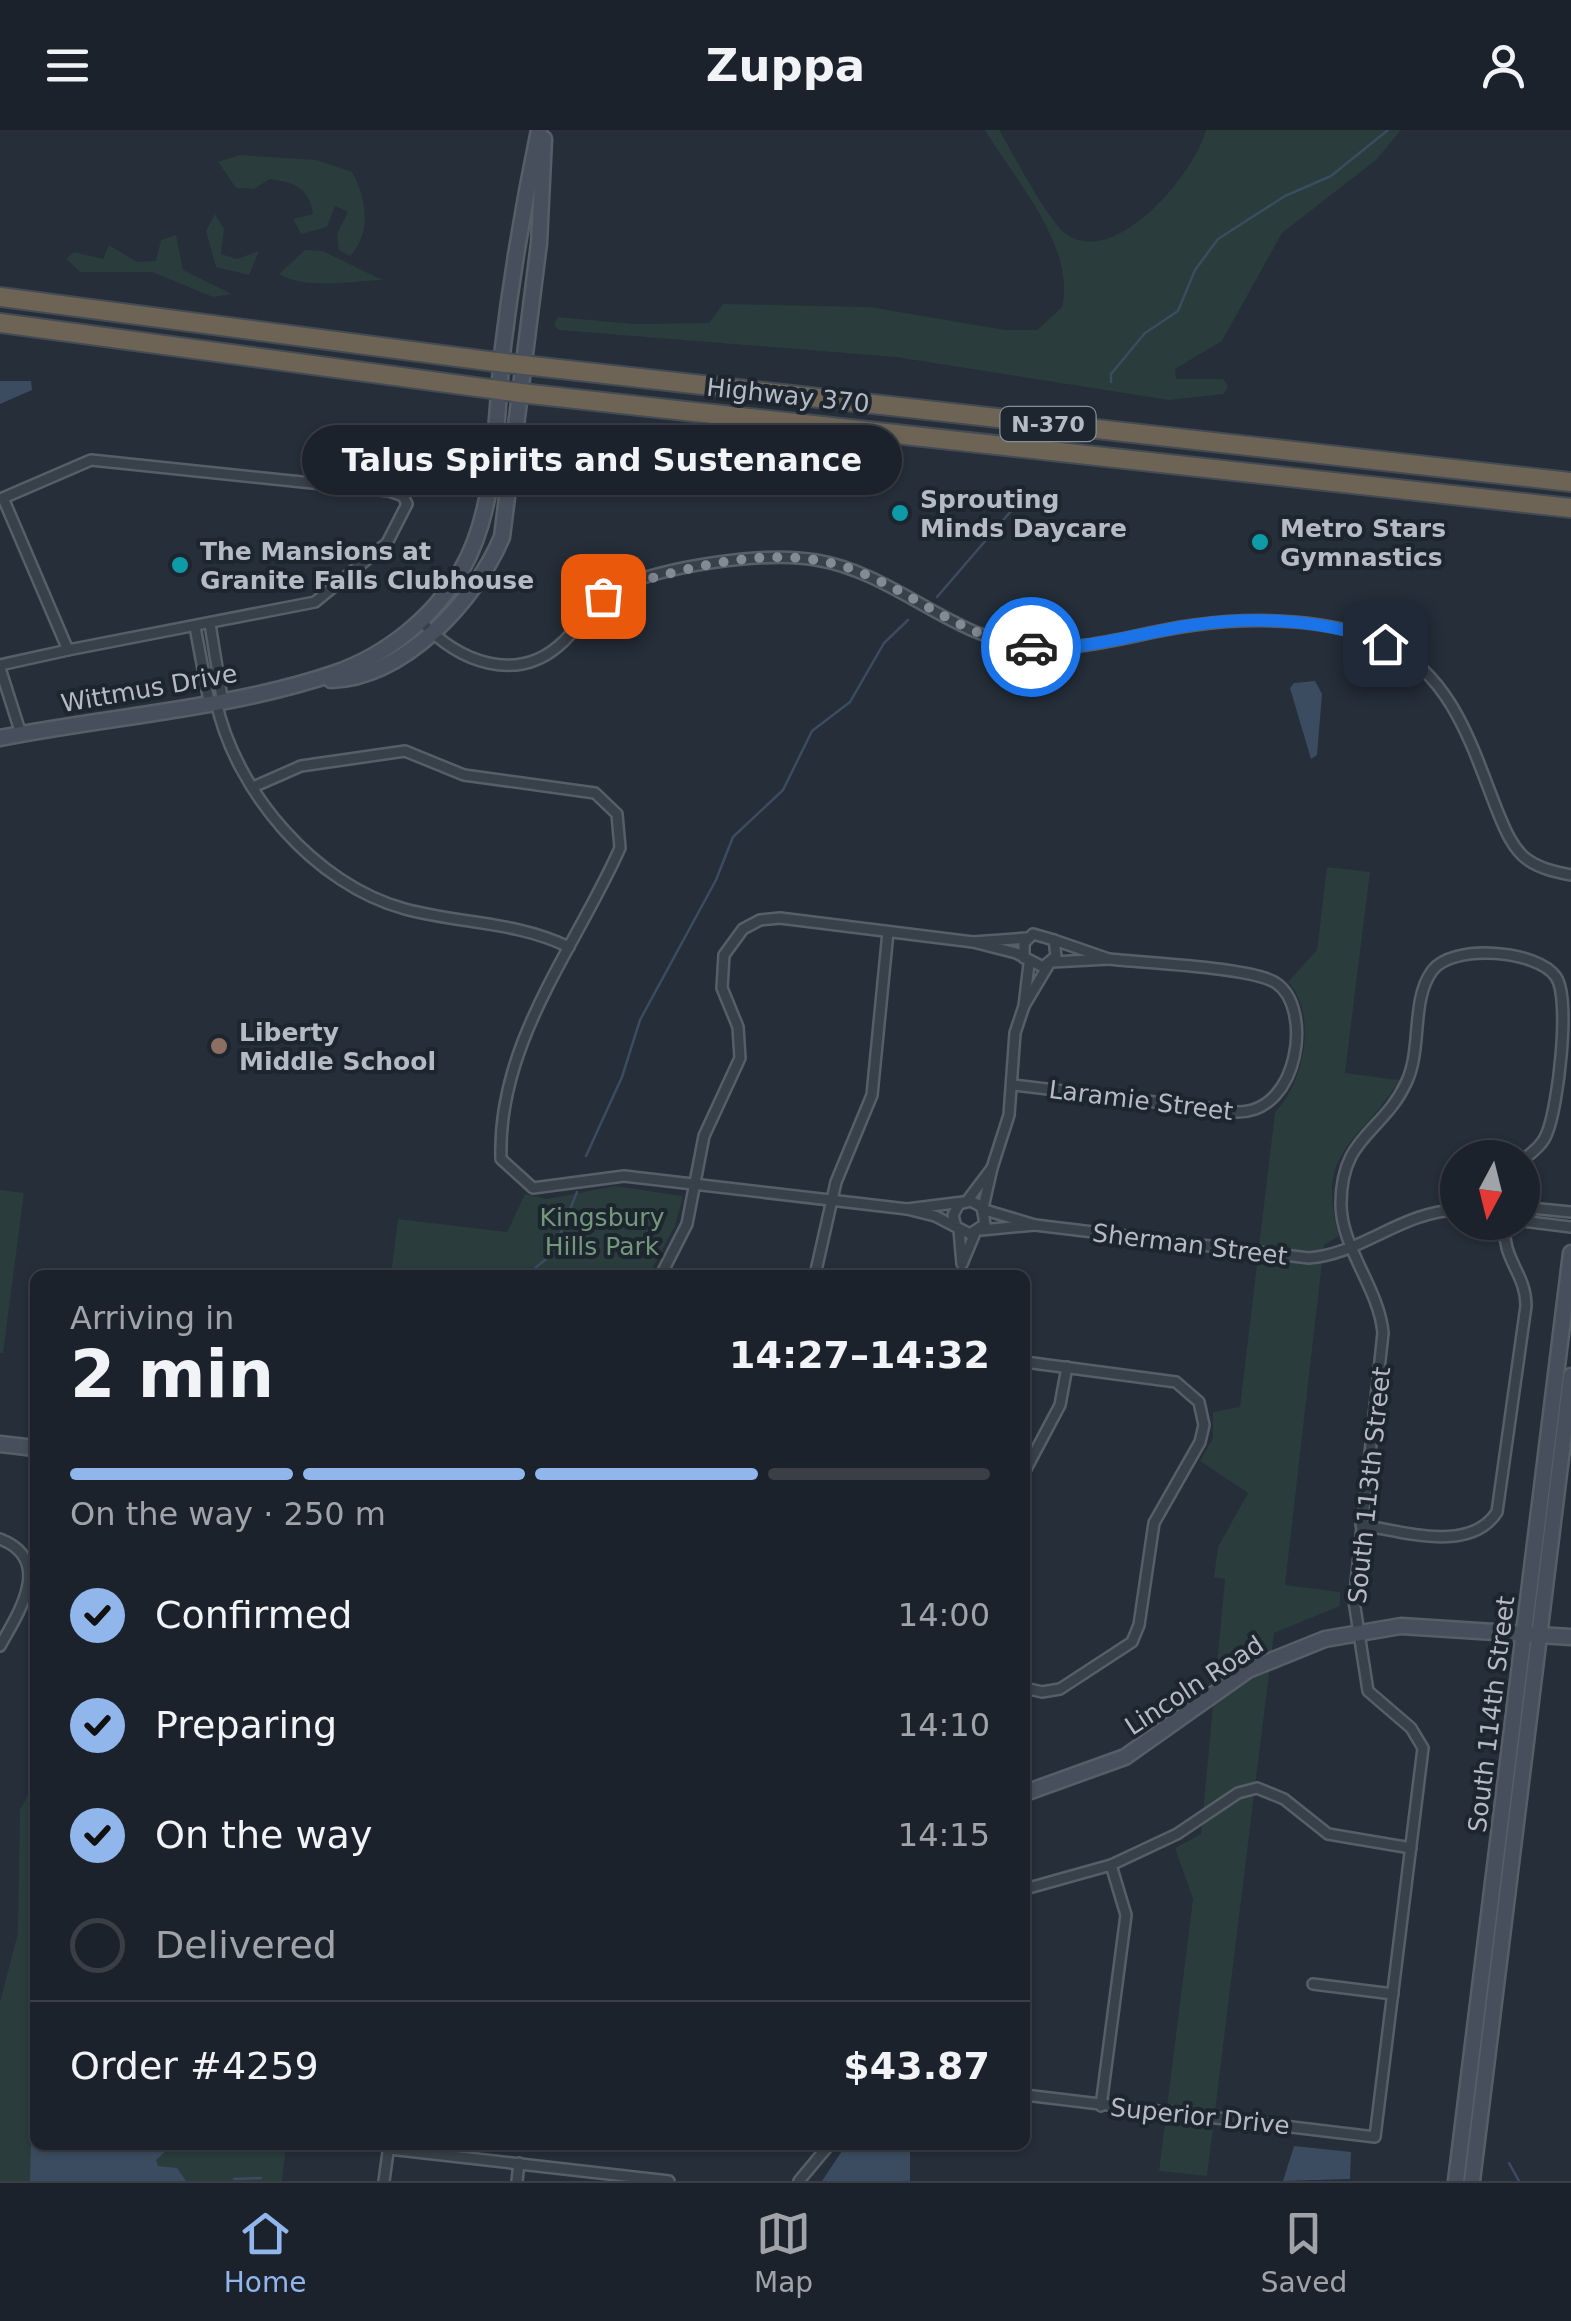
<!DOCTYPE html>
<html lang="en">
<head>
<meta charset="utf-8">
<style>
  :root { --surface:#1c222b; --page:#252a33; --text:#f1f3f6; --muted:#a0a4a9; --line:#3a3f47; --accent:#91b6ec }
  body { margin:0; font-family:"DejaVu Sans",sans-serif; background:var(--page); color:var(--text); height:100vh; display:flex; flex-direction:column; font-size:38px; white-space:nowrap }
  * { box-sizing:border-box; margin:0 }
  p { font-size:32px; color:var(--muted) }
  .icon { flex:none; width:55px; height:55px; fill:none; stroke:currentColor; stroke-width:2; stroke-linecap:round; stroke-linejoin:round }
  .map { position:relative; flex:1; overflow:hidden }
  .drawer { position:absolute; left:30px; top:1140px; width:1000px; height:880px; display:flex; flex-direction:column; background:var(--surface); border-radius:15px; box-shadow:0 2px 8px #0004,0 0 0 2px var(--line) }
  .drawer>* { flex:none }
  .needle { width:65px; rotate:187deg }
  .buttons { position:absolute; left:1440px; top:1010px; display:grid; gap:20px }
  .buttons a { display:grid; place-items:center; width:100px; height:100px; border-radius:50%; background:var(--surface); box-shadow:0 2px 8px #0004,0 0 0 2px var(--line); font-size:50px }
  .pin { position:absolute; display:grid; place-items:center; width:85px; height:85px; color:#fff; margin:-42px; border-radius:20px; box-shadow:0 5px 15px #0006 }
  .courier { position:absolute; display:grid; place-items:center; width:100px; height:100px; margin:-50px; border:8px solid #1a73e8; border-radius:50%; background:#fff; color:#222; box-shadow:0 2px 12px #0007 }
  .bubble { position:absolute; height:70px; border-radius:35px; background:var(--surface); box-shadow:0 2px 8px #0004,0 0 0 2px var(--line); font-size:32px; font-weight:800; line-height:70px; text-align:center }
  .overview em { font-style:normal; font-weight:800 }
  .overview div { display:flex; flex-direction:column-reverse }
  .overview { display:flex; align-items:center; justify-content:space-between; height:170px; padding:0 40px }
  h1 { font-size:65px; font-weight:800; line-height:75px }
  .bar { display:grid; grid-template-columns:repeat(4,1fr); gap:15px 10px; align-content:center; height:120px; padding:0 40px }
  .bar i { height:12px; border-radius:8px; background:var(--line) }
  .bar .current { background:var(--accent) }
  .bar p { grid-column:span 4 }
  .line { display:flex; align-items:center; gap:25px; padding:0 40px; border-top:2px solid var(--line) }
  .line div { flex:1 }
  ol { padding:0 40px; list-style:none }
  li { display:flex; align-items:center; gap:30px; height:110px }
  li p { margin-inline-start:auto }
  li .icon { padding:10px; border-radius:50%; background:var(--accent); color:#111; stroke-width:4 }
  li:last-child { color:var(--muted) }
  li i { width:55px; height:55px; border:5px solid var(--line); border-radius:50% }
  header { display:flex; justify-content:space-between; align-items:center; height:130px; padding:0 40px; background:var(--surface); font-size:45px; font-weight:800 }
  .menu { display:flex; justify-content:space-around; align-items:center; height:140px; border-top:2px solid var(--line); background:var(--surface); font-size:28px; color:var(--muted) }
  .menu a { display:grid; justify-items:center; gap:5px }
  .menu .current { color:var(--accent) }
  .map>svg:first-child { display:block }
  .green { fill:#2a3c3c }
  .water { fill:#3c4c60 }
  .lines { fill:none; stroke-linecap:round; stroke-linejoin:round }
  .stream { stroke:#3c4c60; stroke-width:2.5 }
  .street-casing { stroke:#565e67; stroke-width:14 }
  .secondary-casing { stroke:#565e67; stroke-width:19 }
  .highway-casing { stroke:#434b54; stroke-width:22 }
  .street { stroke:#384049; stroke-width:9 }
  .secondary { stroke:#474f5c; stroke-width:14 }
  .highway { stroke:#6e6456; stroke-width:18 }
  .done { stroke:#828a94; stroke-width:10; stroke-dasharray:0 18 }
  .route { stroke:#1a73e8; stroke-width:12 }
  .culture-dot { fill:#0f9aa8; stroke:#1d252e; stroke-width:4 }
  .education-dot { fill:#8d6e63; stroke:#1d252e; stroke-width:4 }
  .labels { text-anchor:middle; stroke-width:8; stroke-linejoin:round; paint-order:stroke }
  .shield { fill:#1d252e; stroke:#878e98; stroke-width:2.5 }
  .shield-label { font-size:22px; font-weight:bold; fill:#b4bbc5 }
  .street-label { font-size:25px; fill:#b4bbc5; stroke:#1d252e }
  .poi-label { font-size:25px; font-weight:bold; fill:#b4bbc5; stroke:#1d252e; text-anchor:start }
  .park-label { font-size:25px; fill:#74987c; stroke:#1d252e }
</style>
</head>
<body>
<header><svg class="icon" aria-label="menu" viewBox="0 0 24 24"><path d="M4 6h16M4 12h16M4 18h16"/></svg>Zuppa<svg class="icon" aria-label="person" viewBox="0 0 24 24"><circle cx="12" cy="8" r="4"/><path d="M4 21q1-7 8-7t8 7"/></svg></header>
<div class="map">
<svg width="1571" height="2051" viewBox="0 0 1571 2051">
  <rect width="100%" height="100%" fill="#252e39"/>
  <g class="green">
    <path d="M985,0H999C1013,23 1048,91 1066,104C1116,139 1195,43 1206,0H1401L1376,30L1282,103L1222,211L1175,239L1176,249H1223L1228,256L1224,264L1169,270L896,227L559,200L554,195L558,187L634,194L709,193L723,174L870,177L1005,200H1037L1062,177C1076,116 1014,49 985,0Z"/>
    <path d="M240,25L316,30L352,42C367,69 372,103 350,126L339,120L337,104L348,82L335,76L327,97L301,104L293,89L313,84C309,57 295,53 270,49L254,59L236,58L218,32Z"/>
    <polygon points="215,84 224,99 221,124 237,129 259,121 249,145 216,137 206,101"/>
    <polygon points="176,105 183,140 232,164 213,167 152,142 80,142 66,129 74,122 103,129 109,115 137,132 156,131 161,110"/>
    <path d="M305,120L323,121L382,150C352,151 305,160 279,144Z"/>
    <path d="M1327,737L1370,742L1345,943L1399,950C1363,1013 1314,1016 1339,1106L1324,1115L1285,1455L1340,1462V1476L1274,1503L1207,2046L1159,2041L1193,1769L1175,1718L1201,1704L1225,1449L1214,1447L1218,1417L1248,1363L1200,1331L1213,1308V1282L1240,1277L1275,982C1304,954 1318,883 1288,852L1317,820Z"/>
    <polygon points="615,1056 683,1066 675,1096 649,1145 391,1145 398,1089 507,1102 525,1064 547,1069"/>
    <polygon points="0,1060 24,1063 3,1223 0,1223"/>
    <polygon points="35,1652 35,2015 286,2015 282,2051 0,2051 0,1872 18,1803 20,1680"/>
  </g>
  <g class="water">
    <polygon points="0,251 31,251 32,260 0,274"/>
    <polygon points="1315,551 1322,564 1317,625 1311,629 1290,558 1294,553"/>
    <polygon points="35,1854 35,2015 167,2015 168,2019 156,2030 158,2036 177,2038 186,2051 30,2051"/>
    <polygon points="846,2015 910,2017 910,2051 822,2051"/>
    <polygon points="1294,2016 1351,2022 1350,2049 1283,2051"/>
  </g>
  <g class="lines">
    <g class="stream">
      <polyline points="1111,252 1111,244 1145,203 1178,181 1195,140 1218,109 1285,66 1331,46 1388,0"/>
      <polyline points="937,467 1011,381 1031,373 1037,362"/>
      <polyline points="586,1026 622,947 640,890 716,750 733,707 783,660 812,601 850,572 884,513 908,490"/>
      <polyline points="527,1145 552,1124 577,1062"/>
      <polyline points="1509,2033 1519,2051"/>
      <polyline points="234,2049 261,2048"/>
    </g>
    <g class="street-casing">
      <g id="street">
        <polygon points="91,330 389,361 403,366 407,374 387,413 315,472 68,520 3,368"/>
        <path d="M420,490C458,532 518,556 564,511C583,493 592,469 617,458C665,436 764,421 816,430C895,443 950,508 1031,517C1087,522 1140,502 1195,495C1254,487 1334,488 1388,515C1453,547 1472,617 1497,680C1504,697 1512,719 1528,730C1541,739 1556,742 1571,745"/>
        <polyline points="210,494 222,568"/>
        <polyline points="195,497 209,571"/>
        <polyline points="0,535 68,520"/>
        <polyline points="0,538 21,604"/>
        <path d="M216,571C235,661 315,755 405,779C461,794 515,791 569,817"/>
        <path d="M253,657L301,636L405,621L464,645L595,663L617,684L620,718C575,819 497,913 501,1029L533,1058L624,1046L907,1079"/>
        <polyline points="1024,828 1024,813 1033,804 1054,810 1056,826 1043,837 1016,823 973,812 1027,808"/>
        <polyline points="1052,832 1109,829 1054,810"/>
        <polyline points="1029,834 1024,876 1049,834"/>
        <path d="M1014,955L1238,982C1300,982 1313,877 1276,853C1252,837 1143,833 1109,829"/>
        <polyline points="992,1038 1009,985 1015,903 1024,876"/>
        <polyline points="967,1071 992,1038 983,1078"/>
        <polyline points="1522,1077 1571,1082"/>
        <polyline points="1522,1091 1571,1097"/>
        <path d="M1035,1095L1309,1128C1362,1124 1402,1081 1458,1080"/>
        <polyline points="956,1097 953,1085 959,1074 971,1071 982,1077 985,1094 970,1104 935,1086 907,1079 963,1072"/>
        <polyline points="959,1100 962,1134 975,1103"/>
        <polyline points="981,1100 1035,1095 985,1080"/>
        <polyline points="661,1145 687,1094 704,1006 740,928 738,897 722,858 724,825 743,799 760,790 780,788 973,812"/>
        <polyline points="815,1145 836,1052 872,965 888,802"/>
        <polyline points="1025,1232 1176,1252 1199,1272 1204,1295 1200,1312 1154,1393 1139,1495 1132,1512 1060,1559 1042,1562 1025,1558"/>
        <polyline points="1025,1341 1060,1275 1067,1237"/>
        <path d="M1361,1395C1402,1401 1470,1424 1497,1382L1526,1176C1526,1142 1501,1130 1505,1092"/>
        <path d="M0,1409C54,1430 19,1482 0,1516"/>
        <polyline points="1025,1759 1111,1735 1177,1704 1238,1663 1257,1658 1284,1669 1328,1704 1411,1718"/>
        <polyline points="1313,1854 1393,1864"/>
        <path d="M1025,1965L1375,2007L1423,1618L1411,1598L1368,1561L1354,1471L1383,1203C1379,1158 1341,1118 1341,1074C1341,1005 1383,1004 1407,951C1422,918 1411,870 1432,841C1452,813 1538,820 1556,847C1571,869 1558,977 1547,1003C1543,1015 1531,1023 1522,1031"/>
        <polyline points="1101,1976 1126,1785 1111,1735"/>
        <polyline points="389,2019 669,2051"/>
        <polyline points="384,2051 389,2015"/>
        <polyline points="517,2051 519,2033"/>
        <polyline points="799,2051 829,2015"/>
      </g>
    </g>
    <g class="secondary-casing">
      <g id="secondary">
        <path d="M331,550C405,547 475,471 502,407L539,113L544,9"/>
        <path d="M0,608C106,587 234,578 335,543C387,525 434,487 462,439C498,377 495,287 503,217C512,144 524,72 539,0"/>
        <polyline points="0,1314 35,1318"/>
        <polyline points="1025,1663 1125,1627 1248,1540 1325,1509 1401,1496 1571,1507"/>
        <polyline points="1456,2051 1571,1123"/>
        <polyline points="1472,2051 1571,1246"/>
      </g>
    </g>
    <g class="highway-casing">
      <g id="highway">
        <polyline points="0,167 488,231 1571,352"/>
        <polyline points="0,193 521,263 1571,378"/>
      </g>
    </g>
    <use href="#street" class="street"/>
    <use href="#secondary" class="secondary"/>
    <use href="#highway" class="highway"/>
  </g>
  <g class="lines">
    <path class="done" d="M603,466L618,457C701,435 789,408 871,447C929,473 964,507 1031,517"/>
    <path class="route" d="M1031,517C1086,521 1138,503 1193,495C1252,486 1330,489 1385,514"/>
  </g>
  <g class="culture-dot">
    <circle cx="900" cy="383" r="10"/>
    <circle cx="1260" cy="412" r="10"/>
    <circle cx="180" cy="435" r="10"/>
  </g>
  <circle class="education-dot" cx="219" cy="916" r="10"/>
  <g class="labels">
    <rect class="shield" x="1000.5" y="277" width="95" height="34" rx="8"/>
    <g class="shield-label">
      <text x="1048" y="302">N-370</text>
    </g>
    <g class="street-label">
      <text transform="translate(788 265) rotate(6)" y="9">Highway 370</text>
      <text transform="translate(149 558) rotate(-10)" y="9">Wittmus Drive</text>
      <text transform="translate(1141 970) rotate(7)" y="9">Laramie Street</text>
      <text transform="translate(1190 1114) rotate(7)" y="9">Sherman Street</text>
      <text transform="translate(1369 1355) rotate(-84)" y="9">South 113th Street</text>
      <text transform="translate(1194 1555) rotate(-33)" y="9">Lincoln Road</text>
      <text transform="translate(1491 1584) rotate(-83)" y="9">South 114th Street</text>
      <text transform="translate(1200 1986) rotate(6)" y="9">Superior Drive</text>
    </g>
    <g class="poi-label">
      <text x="920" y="378">Sprouting<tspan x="920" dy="29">Minds Daycare</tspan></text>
      <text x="1280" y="407">Metro Stars<tspan x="1280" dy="29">Gymnastics</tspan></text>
      <text x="200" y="430">The Mansions at<tspan x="200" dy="29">Granite Falls Clubhouse</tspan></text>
      <text x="239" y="911">Liberty<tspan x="239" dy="29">Middle School</tspan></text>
    </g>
    <g class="park-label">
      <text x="602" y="1096">Kingsbury<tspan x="602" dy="29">Hills Park</tspan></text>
    </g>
  </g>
</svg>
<div class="buttons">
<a><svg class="needle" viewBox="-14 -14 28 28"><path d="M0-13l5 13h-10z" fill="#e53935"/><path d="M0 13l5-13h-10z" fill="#a0a4a9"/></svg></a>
</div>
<div class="pin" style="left:603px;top:466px;background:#ea580c"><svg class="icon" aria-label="bag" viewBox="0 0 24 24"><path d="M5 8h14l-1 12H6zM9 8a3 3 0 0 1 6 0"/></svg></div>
<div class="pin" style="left:1385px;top:514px;background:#1f2937"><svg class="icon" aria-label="home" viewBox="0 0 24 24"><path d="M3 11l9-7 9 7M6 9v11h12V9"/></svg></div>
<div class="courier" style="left:1031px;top:517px"><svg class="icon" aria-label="car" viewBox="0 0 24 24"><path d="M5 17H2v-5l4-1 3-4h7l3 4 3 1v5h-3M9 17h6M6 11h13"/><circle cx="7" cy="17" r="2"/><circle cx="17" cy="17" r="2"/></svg></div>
<div class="bubble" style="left:302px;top:295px;width:600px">Talus Spirits and Sustenance</div>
<section class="drawer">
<div class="overview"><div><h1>2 min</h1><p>Arriving in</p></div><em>14:27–14:32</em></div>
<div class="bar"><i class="current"></i><i class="current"></i><i class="current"></i><i></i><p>On the way · 250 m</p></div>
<ol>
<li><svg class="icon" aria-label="check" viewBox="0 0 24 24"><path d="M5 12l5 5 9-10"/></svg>Confirmed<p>14:00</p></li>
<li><svg class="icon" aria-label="check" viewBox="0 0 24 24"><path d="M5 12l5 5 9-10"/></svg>Preparing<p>14:10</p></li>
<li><svg class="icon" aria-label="check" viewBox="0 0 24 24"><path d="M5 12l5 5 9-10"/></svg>On the way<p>14:15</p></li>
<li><i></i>Delivered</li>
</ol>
<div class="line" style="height:130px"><div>Order #4259</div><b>$43.87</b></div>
</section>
</div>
<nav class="menu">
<a class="current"><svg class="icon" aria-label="home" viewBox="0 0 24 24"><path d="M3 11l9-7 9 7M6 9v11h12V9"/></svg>Home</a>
<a><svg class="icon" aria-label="map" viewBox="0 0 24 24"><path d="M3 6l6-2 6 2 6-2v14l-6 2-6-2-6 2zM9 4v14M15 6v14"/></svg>Map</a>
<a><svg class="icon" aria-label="saved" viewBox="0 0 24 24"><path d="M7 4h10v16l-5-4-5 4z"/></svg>Saved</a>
</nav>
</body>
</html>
